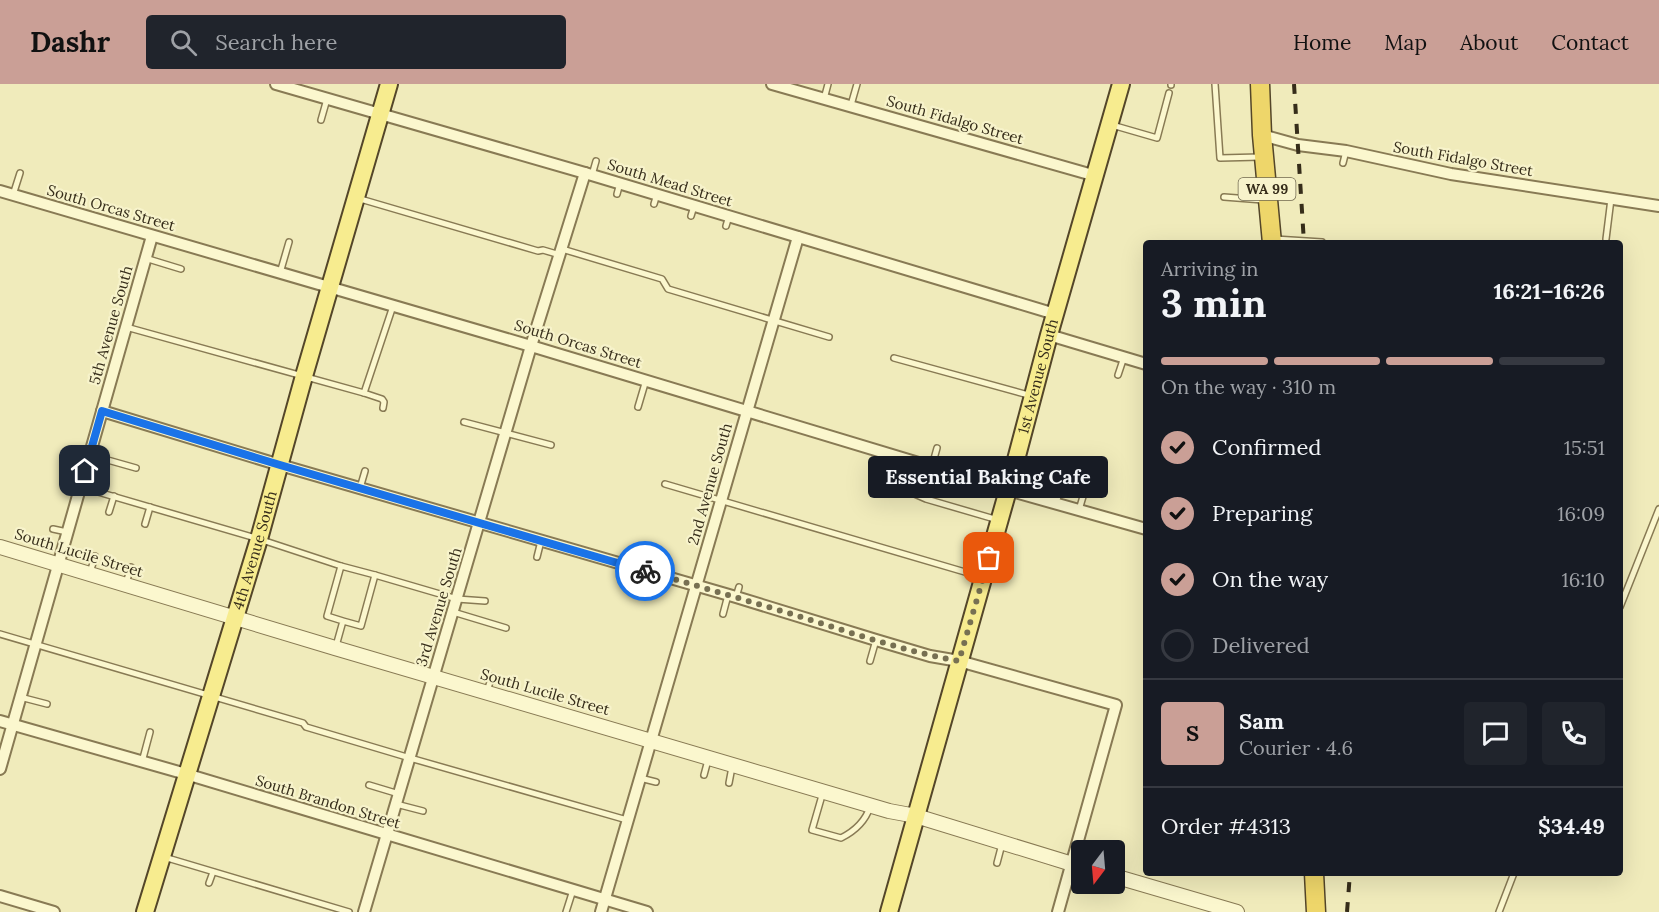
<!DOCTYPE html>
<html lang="en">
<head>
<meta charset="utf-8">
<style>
  :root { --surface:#171b24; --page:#20242c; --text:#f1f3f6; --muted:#9ea1a6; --line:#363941; --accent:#ca9f96 }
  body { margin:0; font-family:Lora,serif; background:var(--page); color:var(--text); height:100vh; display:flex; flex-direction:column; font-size:22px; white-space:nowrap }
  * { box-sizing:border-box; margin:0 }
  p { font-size:20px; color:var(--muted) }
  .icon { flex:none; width:33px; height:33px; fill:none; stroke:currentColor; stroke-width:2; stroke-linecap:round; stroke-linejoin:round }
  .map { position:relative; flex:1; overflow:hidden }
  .side { position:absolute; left:1143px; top:156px; width:480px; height:636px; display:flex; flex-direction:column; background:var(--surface); border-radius:6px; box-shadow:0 6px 24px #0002 }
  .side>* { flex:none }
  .needle { width:39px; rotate:196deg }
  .controls { position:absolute; left:1071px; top:756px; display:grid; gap:12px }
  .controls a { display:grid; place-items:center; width:54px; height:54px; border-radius:6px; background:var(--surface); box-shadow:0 6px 24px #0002; font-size:30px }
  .pin { position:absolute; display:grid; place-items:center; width:51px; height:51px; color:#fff; margin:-26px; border-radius:12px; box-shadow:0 3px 9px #0006 }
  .courier { position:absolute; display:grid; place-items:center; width:60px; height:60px; margin:-30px; border:4px solid #1a73e8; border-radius:50%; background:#fff; color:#222; box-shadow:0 2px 8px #0007 }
  .bubble { position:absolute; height:42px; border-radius:6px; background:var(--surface); box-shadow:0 6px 24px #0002; font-size:20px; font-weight:700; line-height:42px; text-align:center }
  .overview em { font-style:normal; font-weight:700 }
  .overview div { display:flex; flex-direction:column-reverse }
  .overview { display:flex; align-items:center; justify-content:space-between; height:102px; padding:0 18px }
  h1 { font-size:39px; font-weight:700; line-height:45px }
  .bar { display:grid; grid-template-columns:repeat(4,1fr); gap:9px 6px; align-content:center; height:72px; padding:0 18px }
  .bar i { height:8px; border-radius:4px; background:var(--line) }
  .bar .on { background:var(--accent) }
  .bar p { grid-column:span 4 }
  .line { display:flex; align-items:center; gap:15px; padding:0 18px; border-top:2px solid var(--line) }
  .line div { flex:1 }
  .round { display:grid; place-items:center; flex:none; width:63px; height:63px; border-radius:6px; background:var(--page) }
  ol { padding:0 18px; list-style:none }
  li { display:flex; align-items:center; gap:18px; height:66px }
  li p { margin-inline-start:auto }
  li .icon { padding:6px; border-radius:50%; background:var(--accent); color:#111; stroke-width:4 }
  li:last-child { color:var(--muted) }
  li i { width:33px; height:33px; border:3px solid var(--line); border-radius:50% }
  header { display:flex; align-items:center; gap:36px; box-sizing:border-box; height:84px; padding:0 30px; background:var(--accent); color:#111 }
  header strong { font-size:28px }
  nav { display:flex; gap:33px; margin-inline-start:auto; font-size:21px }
  .search { width:420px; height:54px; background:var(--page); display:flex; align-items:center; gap:15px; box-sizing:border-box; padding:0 21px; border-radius:6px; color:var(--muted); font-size:22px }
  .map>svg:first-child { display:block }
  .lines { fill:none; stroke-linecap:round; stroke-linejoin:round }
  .service-casing { stroke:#887a54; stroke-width:8 }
  .minor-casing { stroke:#887a54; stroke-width:14 }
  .tertiary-casing { stroke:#887a54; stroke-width:16 }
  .primary-casing { stroke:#544629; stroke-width:20 }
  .trunk-casing { stroke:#544629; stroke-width:21 }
  .service { stroke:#fbf7ce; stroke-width:5 }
  .minor { stroke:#fbf7ce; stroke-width:10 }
  .tertiary { stroke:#fbf7ce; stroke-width:14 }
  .primary { stroke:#f7ec8f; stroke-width:16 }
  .trunk { stroke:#eed66a; stroke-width:18 }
  .rail { stroke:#362d1a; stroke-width:4; stroke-dasharray:10 10; stroke-linecap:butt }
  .done { stroke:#777052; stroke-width:6; stroke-dasharray:0 10.8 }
  .route { stroke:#1a73e8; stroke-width:8 }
  .labels { text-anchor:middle; stroke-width:4.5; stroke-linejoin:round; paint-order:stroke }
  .shield { fill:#f7f3cb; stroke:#70684f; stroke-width:1.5 }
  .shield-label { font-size:14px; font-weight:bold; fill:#362d1a }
  .street-label { font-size:15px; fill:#362d1a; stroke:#f7f3cb }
</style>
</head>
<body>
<header>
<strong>Dashr</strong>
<div class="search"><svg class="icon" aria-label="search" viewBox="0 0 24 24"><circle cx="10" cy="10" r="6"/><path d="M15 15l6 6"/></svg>Search here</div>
<nav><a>Home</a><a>Map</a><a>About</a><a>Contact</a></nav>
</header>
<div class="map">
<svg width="1659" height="828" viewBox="0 0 1659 828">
  <rect width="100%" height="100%" fill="#f0ebbb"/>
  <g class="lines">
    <g class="service-casing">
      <g id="service">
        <polyline points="1215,0 1220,74 1260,73"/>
        <polyline points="1171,1 1171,0"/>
        <polyline points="824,15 828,0"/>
        <polyline points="851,21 857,0"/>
        <polyline points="321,36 327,15"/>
        <polyline points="1112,41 1157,54 1169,9"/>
        <polyline points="1343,79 1346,67"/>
        <polyline points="592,91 596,77"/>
        <polyline points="617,110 620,99"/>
        <polyline points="13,111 20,89"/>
        <polyline points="1224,113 1263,116"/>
        <polyline points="357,114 538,167 543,166 560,171"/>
        <polyline points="654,120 657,110"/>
        <polyline points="691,132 694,122"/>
        <polyline points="726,142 729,132"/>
        <polyline points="1275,155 1322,158"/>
        <polyline points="1606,155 1611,115"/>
        <polyline points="562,165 662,195 668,205 829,253"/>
        <polyline points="145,174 181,185"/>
        <polyline points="280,189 289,158"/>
        <polyline points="126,243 364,309 382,315 384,318 383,324"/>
        <polyline points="894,274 1032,312"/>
        <polyline points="1118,291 1124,273"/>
        <polyline points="364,309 393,222"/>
        <polyline points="638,323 646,296"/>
        <polyline points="464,338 551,361"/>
        <polyline points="90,371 136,384"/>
        <polyline points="913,377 907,402 910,408 926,415 998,436"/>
        <polyline points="932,382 937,364"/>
        <polyline points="665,400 982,493"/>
        <polyline points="81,403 259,455 341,482"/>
        <polyline points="360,404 365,387"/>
        <polyline points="1056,419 1065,389"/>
        <polyline points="1079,426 1087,399"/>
        <polyline points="109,428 114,412"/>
        <polyline points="145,440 150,423"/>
        <polyline points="53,445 67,448"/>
        <polyline points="537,473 541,457"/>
        <polyline points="90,489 95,472"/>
        <polyline points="375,491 457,515 485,517"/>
        <polyline points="126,499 131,483"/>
        <polyline points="736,513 739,503"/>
        <polyline points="1620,523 1659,425"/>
        <polyline points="453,528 506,544"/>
        <polyline points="723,530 728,511"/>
        <polyline points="0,550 303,639 306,643 410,674 627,736"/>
        <polyline points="336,562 343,537 361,542 375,491 341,482 327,532 343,537"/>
        <polyline points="870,577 876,556"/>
        <polyline points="487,607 492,592"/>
        <polyline points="20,613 47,620"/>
        <polyline points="142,678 150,648"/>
        <polyline points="704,691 708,676"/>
        <polyline points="640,694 656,698"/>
        <polyline points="729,699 732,683"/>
        <polyline points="369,701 399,710"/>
        <path d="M823,708L812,746L841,754C855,747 865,738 870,723"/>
        <polyline points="396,720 423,727"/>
        <polyline points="164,773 349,828"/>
        <polyline points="997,779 1002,760"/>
        <polyline points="209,799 213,788"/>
        <polyline points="566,828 573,806"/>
        <polyline points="1499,828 1514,789"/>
      </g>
    </g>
    <g class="minor-casing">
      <g id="minor">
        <polyline points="276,0 585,89 1055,230"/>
        <polyline points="772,0 1096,92"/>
        <polyline points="1262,51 1298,61 1346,67 1451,90 1659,122"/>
        <polyline points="0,107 531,262 1008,406 1146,445"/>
        <polyline points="1049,251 1146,280"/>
        <polyline points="102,327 280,381 736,513 876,556 930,572 959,577 1116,621 1058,828"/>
        <polyline points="0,637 186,690 647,828"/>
        <polyline points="0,685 152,152"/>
        <polyline points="0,812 54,828"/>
        <polyline points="364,828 531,262 585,89"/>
        <polyline points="601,828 798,153"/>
      </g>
    </g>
    <g class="tertiary-casing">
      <g id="tertiary">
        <polyline points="0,463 335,564 889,727 916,732 1082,783"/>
        <polyline points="1114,792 1237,828"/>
      </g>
    </g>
    <g class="primary-casing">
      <g id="primary">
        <path id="s1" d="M145,828L259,455L304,292L389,0"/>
        <path id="s2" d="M889,828L1008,406L1049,251L1121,0"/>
      </g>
    </g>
    <g class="trunk-casing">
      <g id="trunk">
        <polyline points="1260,0 1262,51 1272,159"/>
        <polyline points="1314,789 1316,828"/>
      </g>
    </g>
    <use href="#service" class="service"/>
    <use href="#minor" class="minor"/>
    <use href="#tertiary" class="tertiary"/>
    <use href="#primary" class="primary"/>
    <use href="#trunk" class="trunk"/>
    <g class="rail">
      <polyline points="1294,0 1304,159"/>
      <polyline points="1347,828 1350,789"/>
    </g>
  </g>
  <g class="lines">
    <path class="done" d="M645,487C695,501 745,516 795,531C849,548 903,567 959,577L989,474"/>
    <polyline class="route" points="85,387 102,327 280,381 645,487"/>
  </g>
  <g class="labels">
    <rect class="shield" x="1238.5" y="94" width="57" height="22" rx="4.5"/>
    <g class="shield-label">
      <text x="1267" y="110">WA 99</text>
    </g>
    <g class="street-label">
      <text transform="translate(955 36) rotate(16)" y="5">South Fidalgo Street</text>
      <text transform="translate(1463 75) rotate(10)" y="5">South Fidalgo Street</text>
      <text transform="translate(670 99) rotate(17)" y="5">South Mead Street</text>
      <text transform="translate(111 124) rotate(16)" y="5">South Orcas Street</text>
      <text transform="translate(111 241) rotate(-74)" y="5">5th Avenue South</text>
      <text transform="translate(578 260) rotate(17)" y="5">South Orcas Street</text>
      <text dy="5" stroke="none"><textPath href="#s2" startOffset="556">1st Avenue South</textPath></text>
      <text transform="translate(710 400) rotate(-74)" y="5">2nd Avenue South</text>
      <text dy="5" stroke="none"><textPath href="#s1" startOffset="378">4th Avenue South</textPath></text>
      <text transform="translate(79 469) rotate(17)" y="5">South Lucile Street</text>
      <text transform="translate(439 523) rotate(-73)" y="5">3rd Avenue South</text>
      <text transform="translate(545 608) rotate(16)" y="5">South Lucile Street</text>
      <text transform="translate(328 718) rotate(17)" y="5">South Brandon Street</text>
    </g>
  </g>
</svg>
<div class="controls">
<a><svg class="needle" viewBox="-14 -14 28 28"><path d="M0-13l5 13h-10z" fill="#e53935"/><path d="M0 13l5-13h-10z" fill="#9ea1a6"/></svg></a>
</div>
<div class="pin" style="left:989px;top:474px;background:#ea580c"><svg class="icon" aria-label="bag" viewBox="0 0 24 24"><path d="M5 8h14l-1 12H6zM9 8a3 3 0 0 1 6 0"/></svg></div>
<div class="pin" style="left:85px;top:387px;background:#1f2937"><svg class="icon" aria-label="home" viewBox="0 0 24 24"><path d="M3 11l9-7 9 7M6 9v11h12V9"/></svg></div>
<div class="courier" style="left:645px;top:487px"><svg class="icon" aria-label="bike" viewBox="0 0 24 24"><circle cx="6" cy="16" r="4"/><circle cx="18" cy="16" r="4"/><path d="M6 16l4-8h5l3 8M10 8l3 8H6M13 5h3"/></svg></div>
<div class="bubble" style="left:868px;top:372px;width:240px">Essential Baking Cafe</div>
<section class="side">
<div class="overview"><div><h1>3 min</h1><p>Arriving in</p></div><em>16:21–16:26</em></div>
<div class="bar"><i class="on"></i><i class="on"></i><i class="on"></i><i></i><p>On the way · 310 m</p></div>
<ol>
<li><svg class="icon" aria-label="check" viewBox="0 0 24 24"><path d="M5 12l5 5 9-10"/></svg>Confirmed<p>15:51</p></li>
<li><svg class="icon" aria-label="check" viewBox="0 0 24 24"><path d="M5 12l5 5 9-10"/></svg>Preparing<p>16:09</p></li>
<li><svg class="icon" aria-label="check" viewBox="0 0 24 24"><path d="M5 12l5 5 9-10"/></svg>On the way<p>16:10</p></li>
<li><i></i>Delivered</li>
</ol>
<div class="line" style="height:108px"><b class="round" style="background:var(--accent);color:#111">S</b><div><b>Sam</b><p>Courier · 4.6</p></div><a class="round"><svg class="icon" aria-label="chat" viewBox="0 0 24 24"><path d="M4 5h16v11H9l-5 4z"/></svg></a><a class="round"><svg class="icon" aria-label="phone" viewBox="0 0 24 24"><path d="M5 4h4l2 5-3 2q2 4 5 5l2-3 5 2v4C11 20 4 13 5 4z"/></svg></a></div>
<div class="line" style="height:78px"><div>Order #4313</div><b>$34.49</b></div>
</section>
</div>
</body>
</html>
